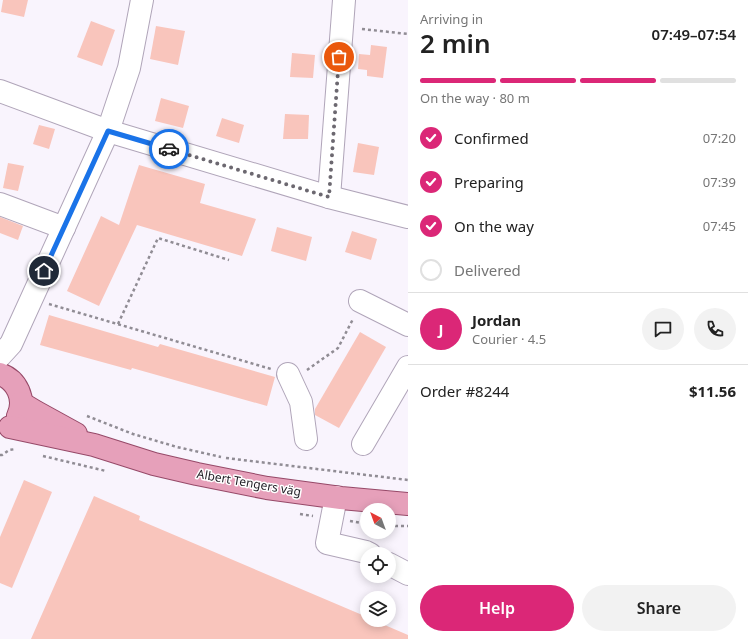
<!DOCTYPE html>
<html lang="en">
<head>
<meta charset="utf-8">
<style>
  :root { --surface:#fff; --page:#f2f2f2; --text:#222; --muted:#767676; --line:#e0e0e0; --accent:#db2777 }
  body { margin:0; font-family:"Noto Sans",sans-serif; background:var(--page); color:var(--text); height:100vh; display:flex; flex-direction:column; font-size:15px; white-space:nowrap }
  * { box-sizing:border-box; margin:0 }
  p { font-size:13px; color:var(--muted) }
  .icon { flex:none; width:22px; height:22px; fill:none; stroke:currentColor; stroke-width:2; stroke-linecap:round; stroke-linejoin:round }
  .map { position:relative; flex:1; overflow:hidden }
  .side { display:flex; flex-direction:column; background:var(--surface); width:340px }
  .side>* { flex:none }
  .needle { width:26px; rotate:319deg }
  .fabs { position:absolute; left:360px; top:503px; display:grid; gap:8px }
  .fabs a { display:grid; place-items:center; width:36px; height:36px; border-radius:50%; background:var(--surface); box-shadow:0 2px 10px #0003; font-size:20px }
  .pin { position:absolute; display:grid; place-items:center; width:34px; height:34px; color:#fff; margin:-17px; border:2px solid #fff; border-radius:50%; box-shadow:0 1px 4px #0007 }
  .courier { position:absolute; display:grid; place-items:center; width:40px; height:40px; margin:-20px; border:3px solid #1a73e8; border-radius:50%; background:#fff; color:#222; box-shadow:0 1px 5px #0007 }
  .headline em { font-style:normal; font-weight:600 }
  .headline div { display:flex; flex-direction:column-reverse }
  .headline { display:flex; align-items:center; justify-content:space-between; height:68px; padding:0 12px }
  h1 { font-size:26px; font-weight:600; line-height:30px }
  .bar { display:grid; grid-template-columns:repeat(4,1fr); gap:6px 4px; align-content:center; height:48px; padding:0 12px }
  .bar i { height:5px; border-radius:3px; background:var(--line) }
  .bar .current { background:var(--accent) }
  .bar p { grid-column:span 4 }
  .line { display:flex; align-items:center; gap:10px; padding:0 12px; border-top:1px solid var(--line) }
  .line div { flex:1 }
  .round { display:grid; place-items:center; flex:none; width:42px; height:42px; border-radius:21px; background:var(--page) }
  ol { padding:0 12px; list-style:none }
  li { display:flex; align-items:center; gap:12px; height:44px }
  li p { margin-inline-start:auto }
  li .icon { padding:4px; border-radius:50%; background:var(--accent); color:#fff; stroke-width:4 }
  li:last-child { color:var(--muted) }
  li i { width:22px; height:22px; border:2px solid var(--line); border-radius:50% }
  .cta { display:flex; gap:8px; margin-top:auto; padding:8px 12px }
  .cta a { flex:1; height:46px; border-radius:24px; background:var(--accent); color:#fff; font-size:16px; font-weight:600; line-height:46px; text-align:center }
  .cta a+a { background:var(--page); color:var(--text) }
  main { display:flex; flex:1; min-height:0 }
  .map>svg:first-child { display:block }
  .building { fill:#f9c5bc }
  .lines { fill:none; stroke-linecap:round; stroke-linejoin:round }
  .minor-casing { stroke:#b0a5b9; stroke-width:24 }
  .major-casing { stroke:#964968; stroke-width:24 }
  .path { stroke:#908c94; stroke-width:2.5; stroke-dasharray:3 3; stroke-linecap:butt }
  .minor { stroke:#fff; stroke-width:22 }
  .major { stroke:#e6a0ba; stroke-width:22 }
  .done { stroke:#6c6870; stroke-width:4; stroke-dasharray:0 7.2 }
  .route { stroke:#1a73e8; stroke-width:5 }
  .labels { text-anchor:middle; stroke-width:3; stroke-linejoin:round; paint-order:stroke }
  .street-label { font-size:12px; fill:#201c24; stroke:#fff }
</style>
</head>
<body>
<main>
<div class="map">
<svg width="408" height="639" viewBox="0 0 408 639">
  <rect width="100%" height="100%" fill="#f9f4fd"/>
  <g class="building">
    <polygon points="3,0 28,0 24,17 1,12"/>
    <polygon points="91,21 115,30 102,66 77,57"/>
    <polygon points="156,26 185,31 178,65 150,59"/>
    <polygon points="371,45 387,47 383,78 367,76 367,70 358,69 359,54 370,55"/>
    <polygon points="292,53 315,55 313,78 290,77"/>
    <polygon points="161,98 189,106 183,128 155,121"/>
    <polygon points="285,114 309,115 308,139 283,139"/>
    <polygon points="222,118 244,125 239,143 216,136"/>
    <polygon points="39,125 55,129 49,149 33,144"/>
    <polygon points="358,143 379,147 374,175 353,172"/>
    <polygon points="8,163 24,166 18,191 3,188"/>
    <polygon points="139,165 205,184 200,203 256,219 242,256 137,225 99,306 67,291 101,216 119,225"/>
    <polygon points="0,217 23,226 18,240 0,233"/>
    <polygon points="277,227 312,237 306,261 271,251"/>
    <polygon points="352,231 377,239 371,260 345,252"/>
    <polygon points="49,315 158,347 160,344 275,377 267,406 132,368 131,370 40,345"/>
    <polygon points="360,332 386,347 339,428 315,415 315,409"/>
    <polygon points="24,480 52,492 12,588 0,583 0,537"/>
    <polygon points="94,496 140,516 139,520 367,617 367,620 373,620 408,635 408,639 31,639"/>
  </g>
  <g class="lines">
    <g class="minor-casing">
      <g id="minor">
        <polyline points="0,91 108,131 329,197 408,217"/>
        <polyline points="329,197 344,0"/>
        <polyline points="0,204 64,228"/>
        <polyline points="360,301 408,325"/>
        <polyline points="0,356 11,344 108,131 129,68 142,0"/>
        <polyline points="288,374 301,402 306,439"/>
        <polyline points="363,444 408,367"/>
        <polyline points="336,497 327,543 366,552 370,554"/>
        <polyline points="389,564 408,574"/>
      </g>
    </g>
    <g class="major-casing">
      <g id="major">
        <path d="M0,374C17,380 26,399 18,416"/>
        <polyline points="21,403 36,412 76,434"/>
        <polyline points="10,427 94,445 154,464 197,474 267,488 341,498 408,504"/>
      </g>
    </g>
    <g class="path">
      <polyline points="362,29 408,34"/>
      <polyline points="49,304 271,369"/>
      <polyline points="118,324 158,238 229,260"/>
      <polyline points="307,370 338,348 353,319"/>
      <polyline points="87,416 133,434 177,447 221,457"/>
      <polyline points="0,455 2,455 9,450 16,449"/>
      <polyline points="43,456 106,471"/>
      <polyline points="226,458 408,480"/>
      <polyline points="300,514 313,516"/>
      <polyline points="350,521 367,524"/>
      <polyline points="389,526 408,526"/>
    </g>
    <use href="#minor" class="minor"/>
    <use href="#major" class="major"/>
  </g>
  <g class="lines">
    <polyline class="done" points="169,149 329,197 339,57"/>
    <polyline class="route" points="44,271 108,131 169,149"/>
  </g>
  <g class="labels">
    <g class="street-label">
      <text transform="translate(249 483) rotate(10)" y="4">Albert Tengers väg</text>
    </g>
  </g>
</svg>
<div class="fabs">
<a><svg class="needle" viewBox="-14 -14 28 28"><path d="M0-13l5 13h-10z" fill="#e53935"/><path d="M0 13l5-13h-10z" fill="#767676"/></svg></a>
<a><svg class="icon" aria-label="locate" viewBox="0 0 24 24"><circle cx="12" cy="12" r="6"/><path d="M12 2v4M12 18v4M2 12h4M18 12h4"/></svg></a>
<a><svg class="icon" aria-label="layers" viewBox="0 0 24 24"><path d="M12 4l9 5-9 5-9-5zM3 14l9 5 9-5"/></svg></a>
</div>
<div class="pin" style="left:339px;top:57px;background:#ea580c"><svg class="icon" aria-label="bag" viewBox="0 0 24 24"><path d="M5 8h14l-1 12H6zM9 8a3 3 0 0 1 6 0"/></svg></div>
<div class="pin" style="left:44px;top:271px;background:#1f2937"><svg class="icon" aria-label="home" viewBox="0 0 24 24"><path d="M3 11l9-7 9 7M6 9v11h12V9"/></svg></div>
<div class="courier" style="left:169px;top:149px"><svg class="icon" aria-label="car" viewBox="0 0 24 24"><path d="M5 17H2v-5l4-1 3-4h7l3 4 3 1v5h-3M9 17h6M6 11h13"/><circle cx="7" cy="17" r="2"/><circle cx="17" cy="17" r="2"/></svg></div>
</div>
<section class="side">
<div class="headline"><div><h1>2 min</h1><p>Arriving in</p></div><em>07:49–07:54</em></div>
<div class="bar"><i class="current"></i><i class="current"></i><i class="current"></i><i></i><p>On the way · 80 m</p></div>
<ol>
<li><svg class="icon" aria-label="check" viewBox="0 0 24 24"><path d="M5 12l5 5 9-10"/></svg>Confirmed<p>07:20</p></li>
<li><svg class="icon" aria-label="check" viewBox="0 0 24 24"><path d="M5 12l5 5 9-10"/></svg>Preparing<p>07:39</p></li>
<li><svg class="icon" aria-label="check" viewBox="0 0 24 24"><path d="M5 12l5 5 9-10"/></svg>On the way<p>07:45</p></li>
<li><i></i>Delivered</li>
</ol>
<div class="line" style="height:72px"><b class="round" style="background:var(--accent);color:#fff">J</b><div><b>Jordan</b><p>Courier · 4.5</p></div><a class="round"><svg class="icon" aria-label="chat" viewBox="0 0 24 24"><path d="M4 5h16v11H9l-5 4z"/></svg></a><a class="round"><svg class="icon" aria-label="phone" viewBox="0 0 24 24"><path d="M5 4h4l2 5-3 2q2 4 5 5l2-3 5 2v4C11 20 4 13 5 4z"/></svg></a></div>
<div class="line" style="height:52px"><div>Order #8244</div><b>$11.56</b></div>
<div class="cta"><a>Help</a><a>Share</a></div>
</section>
</main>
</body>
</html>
